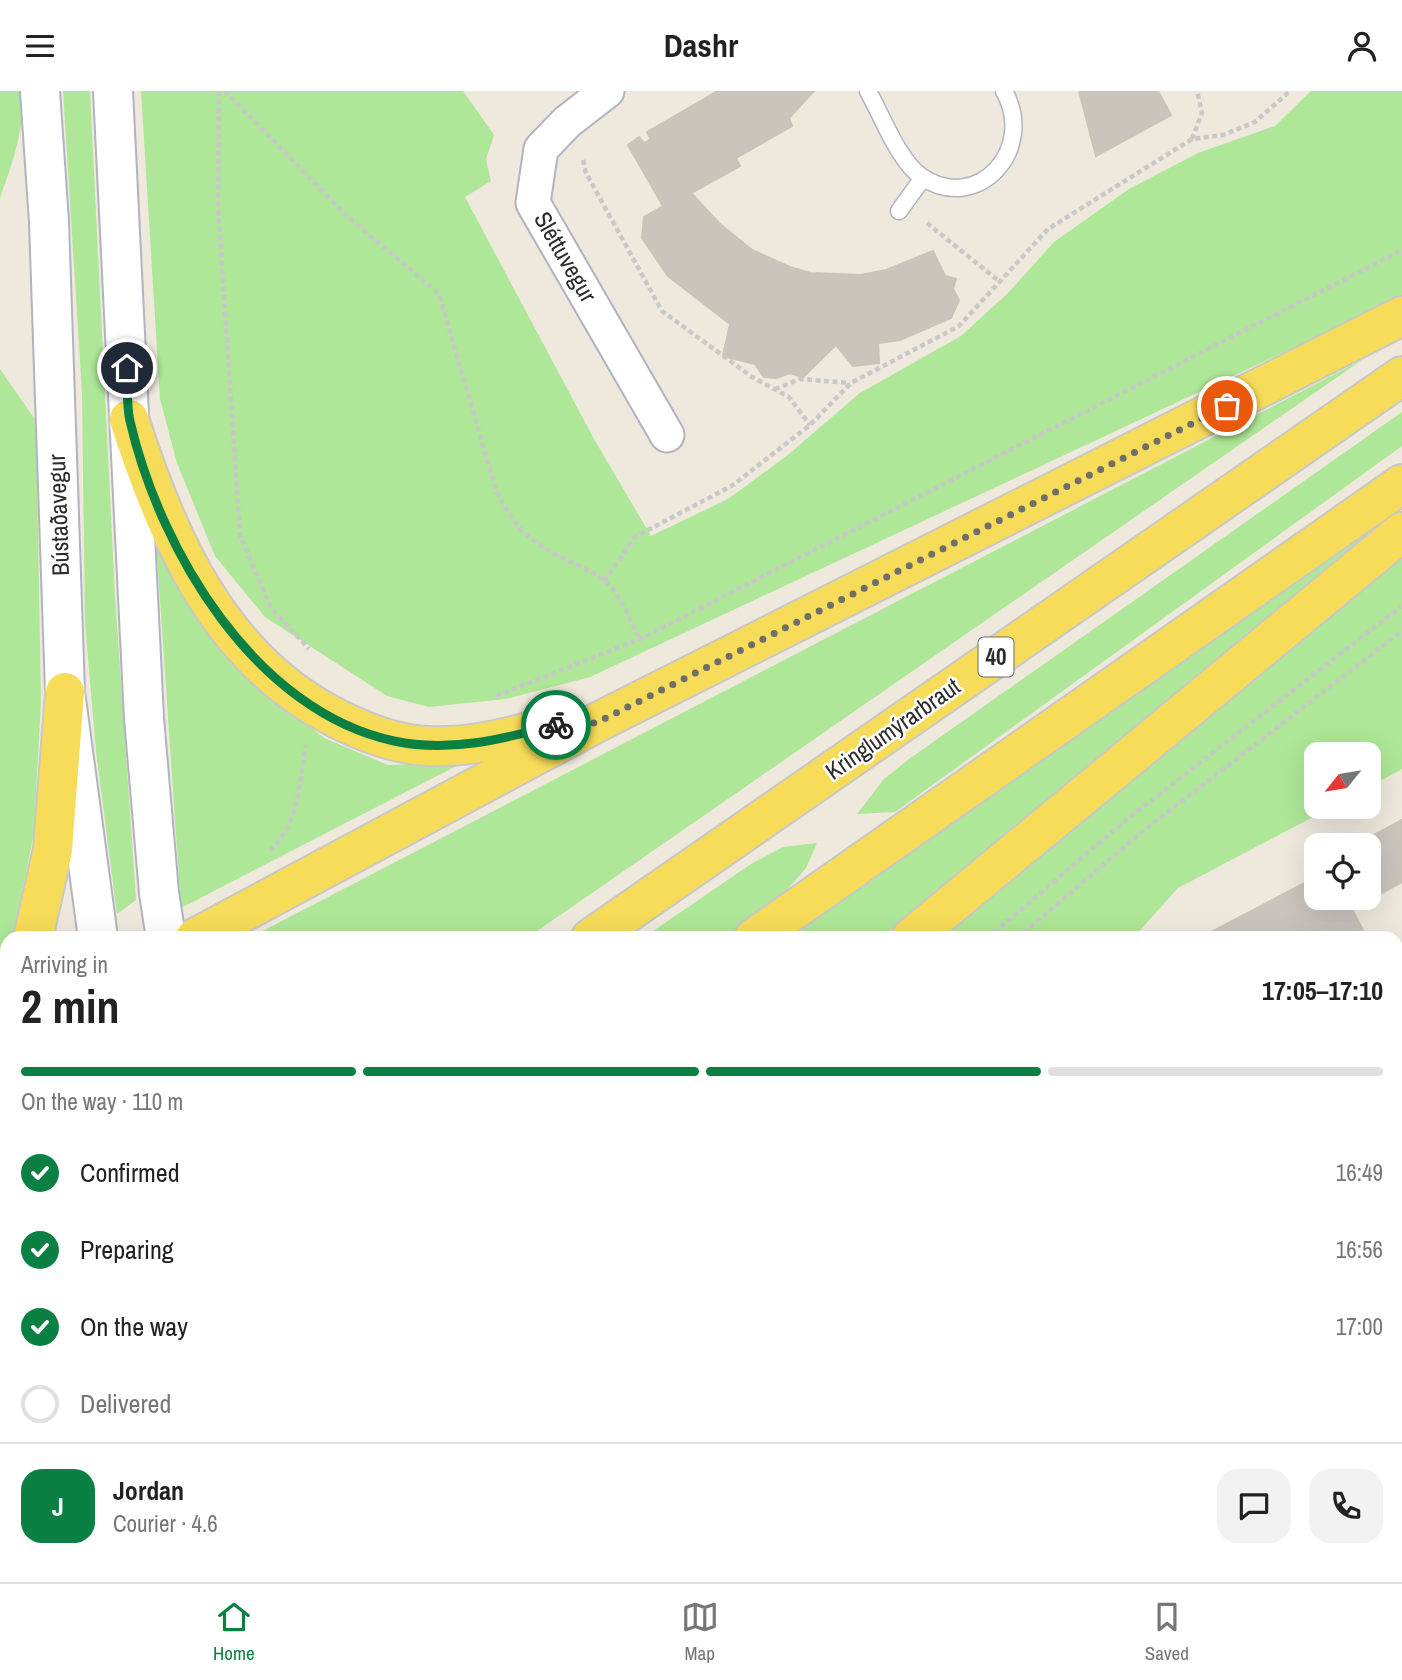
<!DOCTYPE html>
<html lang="en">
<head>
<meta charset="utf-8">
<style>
  :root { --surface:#fff; --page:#f2f2f2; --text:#222; --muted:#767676; --line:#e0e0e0; --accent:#0b8043 }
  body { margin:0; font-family:"Archivo Narrow",sans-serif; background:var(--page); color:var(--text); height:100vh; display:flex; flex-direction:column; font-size:26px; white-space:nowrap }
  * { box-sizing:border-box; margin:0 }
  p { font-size:23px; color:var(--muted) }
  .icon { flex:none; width:38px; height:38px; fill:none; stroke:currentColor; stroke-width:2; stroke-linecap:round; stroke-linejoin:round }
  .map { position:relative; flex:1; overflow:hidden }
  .sheet { position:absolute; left:0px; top:840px; width:1404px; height:651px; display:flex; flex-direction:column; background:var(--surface); border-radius:21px 21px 0 0; box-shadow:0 7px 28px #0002 }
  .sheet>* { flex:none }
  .needle { width:46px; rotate:240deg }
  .fabs { position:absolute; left:1304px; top:651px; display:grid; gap:14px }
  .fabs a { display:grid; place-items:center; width:77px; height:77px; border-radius:14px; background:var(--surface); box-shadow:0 7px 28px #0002; font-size:35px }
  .pin { position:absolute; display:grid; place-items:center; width:60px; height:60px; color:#fff; margin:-30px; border:4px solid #fff; border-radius:50%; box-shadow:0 2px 7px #0007 }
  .courier { position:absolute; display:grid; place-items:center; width:70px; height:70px; margin:-35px; border:5px solid #0b8043; border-radius:50%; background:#fff; color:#222; box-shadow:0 2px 9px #0007 }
  .summary em { font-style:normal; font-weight:800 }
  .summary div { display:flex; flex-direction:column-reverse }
  .summary { display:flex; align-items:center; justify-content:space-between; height:119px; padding:0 21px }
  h1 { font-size:46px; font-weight:800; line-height:52px }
  .bar { display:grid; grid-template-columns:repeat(4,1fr); gap:10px 7px; align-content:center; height:84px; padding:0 21px }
  .bar i { height:9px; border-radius:5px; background:var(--line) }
  .bar .on { background:var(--accent) }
  .bar p { grid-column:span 4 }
  .line { display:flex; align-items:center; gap:18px; padding:0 21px; border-top:2px solid var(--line) }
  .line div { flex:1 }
  .round { display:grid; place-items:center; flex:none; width:74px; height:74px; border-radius:21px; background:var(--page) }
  ol { padding:0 21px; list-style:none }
  li { display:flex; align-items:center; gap:21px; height:77px }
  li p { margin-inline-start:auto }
  li .icon { padding:7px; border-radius:50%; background:var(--accent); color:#fff; stroke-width:4 }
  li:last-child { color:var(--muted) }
  li i { width:38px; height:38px; border:4px solid var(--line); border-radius:50% }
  header { display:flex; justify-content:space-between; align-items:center; height:91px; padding:0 21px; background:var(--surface); font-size:32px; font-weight:800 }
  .menu { display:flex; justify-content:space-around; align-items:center; height:98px; border-top:2px solid var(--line); background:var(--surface); font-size:19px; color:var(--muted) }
  .menu a { display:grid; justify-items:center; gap:4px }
  .menu .on { color:var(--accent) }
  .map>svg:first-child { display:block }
  .green { fill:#aee797 }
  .building { fill:#c9c5bd; stroke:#cac4b7; stroke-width:2 }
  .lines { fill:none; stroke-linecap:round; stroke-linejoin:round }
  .lane-casing { stroke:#b1b3c0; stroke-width:19 }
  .street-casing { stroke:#b1b3c0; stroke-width:37 }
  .secondary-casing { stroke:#b1b3c0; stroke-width:42 }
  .primary-casing { stroke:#c8c8c8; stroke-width:42 }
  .path { stroke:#c8c8c8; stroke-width:4.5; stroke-dasharray:5 3.5; stroke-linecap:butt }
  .lane { stroke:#fff; stroke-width:16 }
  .street { stroke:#fff; stroke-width:33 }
  .secondary { stroke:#fff; stroke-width:38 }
  .primary { stroke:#f7dc59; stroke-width:38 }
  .done { stroke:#706e6a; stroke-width:7; stroke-dasharray:0 12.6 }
  .route { stroke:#0b8043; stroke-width:9 }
  .labels { text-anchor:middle; stroke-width:5; stroke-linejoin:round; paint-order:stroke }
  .shield { fill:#fff; stroke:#6b6b6b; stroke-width:2 }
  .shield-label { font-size:23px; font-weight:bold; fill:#2c2c2c }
  .street-label { font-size:24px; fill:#2c2c2c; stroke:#fff }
</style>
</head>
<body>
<header><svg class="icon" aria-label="menu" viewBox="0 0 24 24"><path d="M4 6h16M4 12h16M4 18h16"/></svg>Dashr<svg class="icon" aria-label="person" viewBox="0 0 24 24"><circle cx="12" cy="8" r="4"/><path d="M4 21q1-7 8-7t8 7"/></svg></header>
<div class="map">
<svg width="1402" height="1491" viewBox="0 0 1402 1491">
  <rect width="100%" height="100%" fill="#eee8dd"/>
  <g class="green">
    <path d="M0,0H22C26,36 12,73 0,107Z"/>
    <polygon points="63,0 90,0 115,505 136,809 117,823 96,660 85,533 82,302"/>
    <polygon points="141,0 463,0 494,44 486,68 491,90 465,106 594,348 651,445 728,408 789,363 860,302 961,245 1008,202 1054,151 1129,98 1198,62 1275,35 1311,0 1402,0 1402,206 590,586 506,608 429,616 387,605 265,526 215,465 177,372 160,308"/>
    <polygon points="0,269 0,278 36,330 41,610 34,742 14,841 12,847 7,847 7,860 0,880"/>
    <polygon points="1362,269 527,847 249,847"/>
    <polygon points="1402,321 1402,355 895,721 857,723 884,688 909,668"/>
    <polygon points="1402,415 881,847 788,847"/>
    <polygon points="156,450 252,590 324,647 388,674 462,672 181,817"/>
    <polygon points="1402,464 1402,678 1369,696 1368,663 1316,663 1316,716 1332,716 1178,797 1133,847 937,847"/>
    <polygon points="817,752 806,777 776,812 726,847 643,847 751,773 783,756"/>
    <polygon points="1402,887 1402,987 1397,990 1397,889"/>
    <polygon points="7,971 7,1214 0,1219 0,978"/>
    <polygon points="7,1297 7,1344 0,1349 0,1302"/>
    <polygon points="7,1403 7,1484 138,1484 139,1491 0,1491 0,1407"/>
    <polygon points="307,1484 430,1484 428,1491 308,1491"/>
    <polygon points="486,1484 608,1484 604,1491 483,1491"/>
    <polygon points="1069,1484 1365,1484 1364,1491 1056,1491"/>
  </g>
  <g class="building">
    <polygon points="718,0 814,0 789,27 792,35 736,67 740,75 691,102 720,133 752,159 790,176 810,182 861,184 886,179 933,160 945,185 956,188 953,198 959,209 951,227 900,249 878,252 879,272 853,275 836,254 803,286 790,282 776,287 764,286 755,273 723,265 730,233 668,185 642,147 644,126 663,115 628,54 639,46 644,52 651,48 647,41"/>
    <polygon points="1079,0 1158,0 1171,24 1096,65"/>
    <polygon points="1402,729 1402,791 1352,818 1367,847 1200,847 1316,786 1316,807 1368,807 1368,754 1359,752"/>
  </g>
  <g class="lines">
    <g class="lane-casing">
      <g id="lane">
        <path d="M868,0C882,25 899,71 922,86C977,123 1037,59 1004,0"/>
        <polyline points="899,120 923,87"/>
      </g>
    </g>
    <g class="street-casing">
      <g id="street">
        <polyline points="607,0 567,31 541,58 533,112 667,344"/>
        <polyline points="1396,1043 1402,1040"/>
        <polyline points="1396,1143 1402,1153"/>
        <polyline points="1396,1417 1402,1418"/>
        <polyline points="1396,1473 1402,1453"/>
        <polyline points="955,1491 968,1484"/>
      </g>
    </g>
    <g class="secondary-casing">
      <g id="secondary">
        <polyline points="40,0 49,131 65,601 98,847"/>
        <polyline points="113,0 144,627 159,802 166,847"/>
      </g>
    </g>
    <g class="primary-casing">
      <g id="primary">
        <path d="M129,328C167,447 220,570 338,628C366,642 397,654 429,655C457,656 486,652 513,645C531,641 551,633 570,632"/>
        <polyline points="33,847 53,758 65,601"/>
        <polyline points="195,847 596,632 1402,225"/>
        <polyline points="591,847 1402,285"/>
        <polyline points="754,847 1402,393"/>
        <polyline points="911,847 1402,441"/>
        <polyline points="0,932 7,919"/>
        <polyline points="0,1257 7,1252"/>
        <polyline points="0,1375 7,1370"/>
        <polyline points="205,1484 206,1491"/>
        <polyline points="272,1484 273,1491"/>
        <polyline points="460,1491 463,1484"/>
      </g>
    </g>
    <g class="path">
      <polyline points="219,0 218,115 240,444 271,517 309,558"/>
      <path d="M225,0L346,124L439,203L496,399C515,440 533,453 573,472C586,478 600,485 610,495C623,509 631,532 640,548"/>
      <polyline points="1192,48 1202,22 1197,0"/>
      <polyline points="583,69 586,82 662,220 752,286 789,306 810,334"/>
      <polyline points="927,132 1000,191"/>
      <polyline points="775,298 800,288 850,292"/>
      <polyline points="604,490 635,446 733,394 810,334 851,292 959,235 1048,138 1192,48 1223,44 1255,31 1290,0"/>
      <polyline points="496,605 640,548 1402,159"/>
      <path d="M270,759C300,732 299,690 306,654"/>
      <polyline points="988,847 1121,733 1402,515"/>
      <polyline points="1017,847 1142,741 1402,540"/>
      <polyline points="0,1469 7,1464"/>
      <polyline points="70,1484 74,1491"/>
      <polyline points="4,1491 13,1484"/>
    </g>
    <use href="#lane" class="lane"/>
    <use href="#street" class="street"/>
    <use href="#secondary" class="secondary"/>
    <use href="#primary" class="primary"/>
  </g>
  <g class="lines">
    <polyline class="done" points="556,634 596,632 1227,315"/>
    <path class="route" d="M127,277C128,294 126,314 130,330C160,460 255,620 394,650C449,662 503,648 556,634"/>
  </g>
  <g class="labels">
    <rect class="shield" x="978.5" y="546.5" width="35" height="39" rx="5"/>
    <g class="shield-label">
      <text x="996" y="574">40</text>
    </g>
    <g class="street-label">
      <text transform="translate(565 166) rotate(60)" y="8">Sléttuvegur</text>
      <text transform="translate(59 424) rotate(-92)" y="8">Bústaðavegur</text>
      <text transform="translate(893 638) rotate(-35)" y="8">Kringlumýrarbraut</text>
    </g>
  </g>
</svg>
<div class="fabs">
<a><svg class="needle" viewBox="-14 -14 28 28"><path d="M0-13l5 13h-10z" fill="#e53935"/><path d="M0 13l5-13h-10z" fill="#767676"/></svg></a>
<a><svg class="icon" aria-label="locate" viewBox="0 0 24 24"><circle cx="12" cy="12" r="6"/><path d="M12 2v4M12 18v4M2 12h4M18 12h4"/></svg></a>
</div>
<div class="pin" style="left:1227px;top:315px;background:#ea580c"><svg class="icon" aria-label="bag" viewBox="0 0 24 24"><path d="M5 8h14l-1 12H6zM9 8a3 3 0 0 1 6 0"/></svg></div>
<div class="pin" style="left:127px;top:277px;background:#1f2937"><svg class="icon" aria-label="home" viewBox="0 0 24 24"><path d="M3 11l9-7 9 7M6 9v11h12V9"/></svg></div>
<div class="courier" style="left:556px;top:634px"><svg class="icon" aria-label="bike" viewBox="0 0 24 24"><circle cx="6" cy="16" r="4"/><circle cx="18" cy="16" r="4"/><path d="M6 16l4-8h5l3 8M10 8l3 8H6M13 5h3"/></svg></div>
<section class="sheet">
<div class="summary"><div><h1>2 min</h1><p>Arriving in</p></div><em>17:05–17:10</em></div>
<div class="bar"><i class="on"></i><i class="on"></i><i class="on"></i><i></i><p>On the way · 110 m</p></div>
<ol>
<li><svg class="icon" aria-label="check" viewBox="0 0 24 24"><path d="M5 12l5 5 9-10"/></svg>Confirmed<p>16:49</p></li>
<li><svg class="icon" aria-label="check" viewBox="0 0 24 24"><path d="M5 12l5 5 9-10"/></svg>Preparing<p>16:56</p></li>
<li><svg class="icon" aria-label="check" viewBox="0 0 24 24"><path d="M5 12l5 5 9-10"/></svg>On the way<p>17:00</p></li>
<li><i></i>Delivered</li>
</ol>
<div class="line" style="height:126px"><b class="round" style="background:var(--accent);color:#fff">J</b><div><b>Jordan</b><p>Courier · 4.6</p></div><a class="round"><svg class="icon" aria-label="chat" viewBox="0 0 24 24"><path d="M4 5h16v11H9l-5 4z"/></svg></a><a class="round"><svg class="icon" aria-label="phone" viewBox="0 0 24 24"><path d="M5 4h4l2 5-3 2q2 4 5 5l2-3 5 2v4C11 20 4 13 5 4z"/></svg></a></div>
</section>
</div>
<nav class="menu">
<a class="on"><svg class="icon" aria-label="home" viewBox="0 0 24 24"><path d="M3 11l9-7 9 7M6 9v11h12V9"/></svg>Home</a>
<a><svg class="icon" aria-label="map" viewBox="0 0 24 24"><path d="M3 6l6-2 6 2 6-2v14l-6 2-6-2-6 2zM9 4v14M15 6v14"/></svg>Map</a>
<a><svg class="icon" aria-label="saved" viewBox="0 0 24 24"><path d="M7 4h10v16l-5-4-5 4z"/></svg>Saved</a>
</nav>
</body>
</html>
